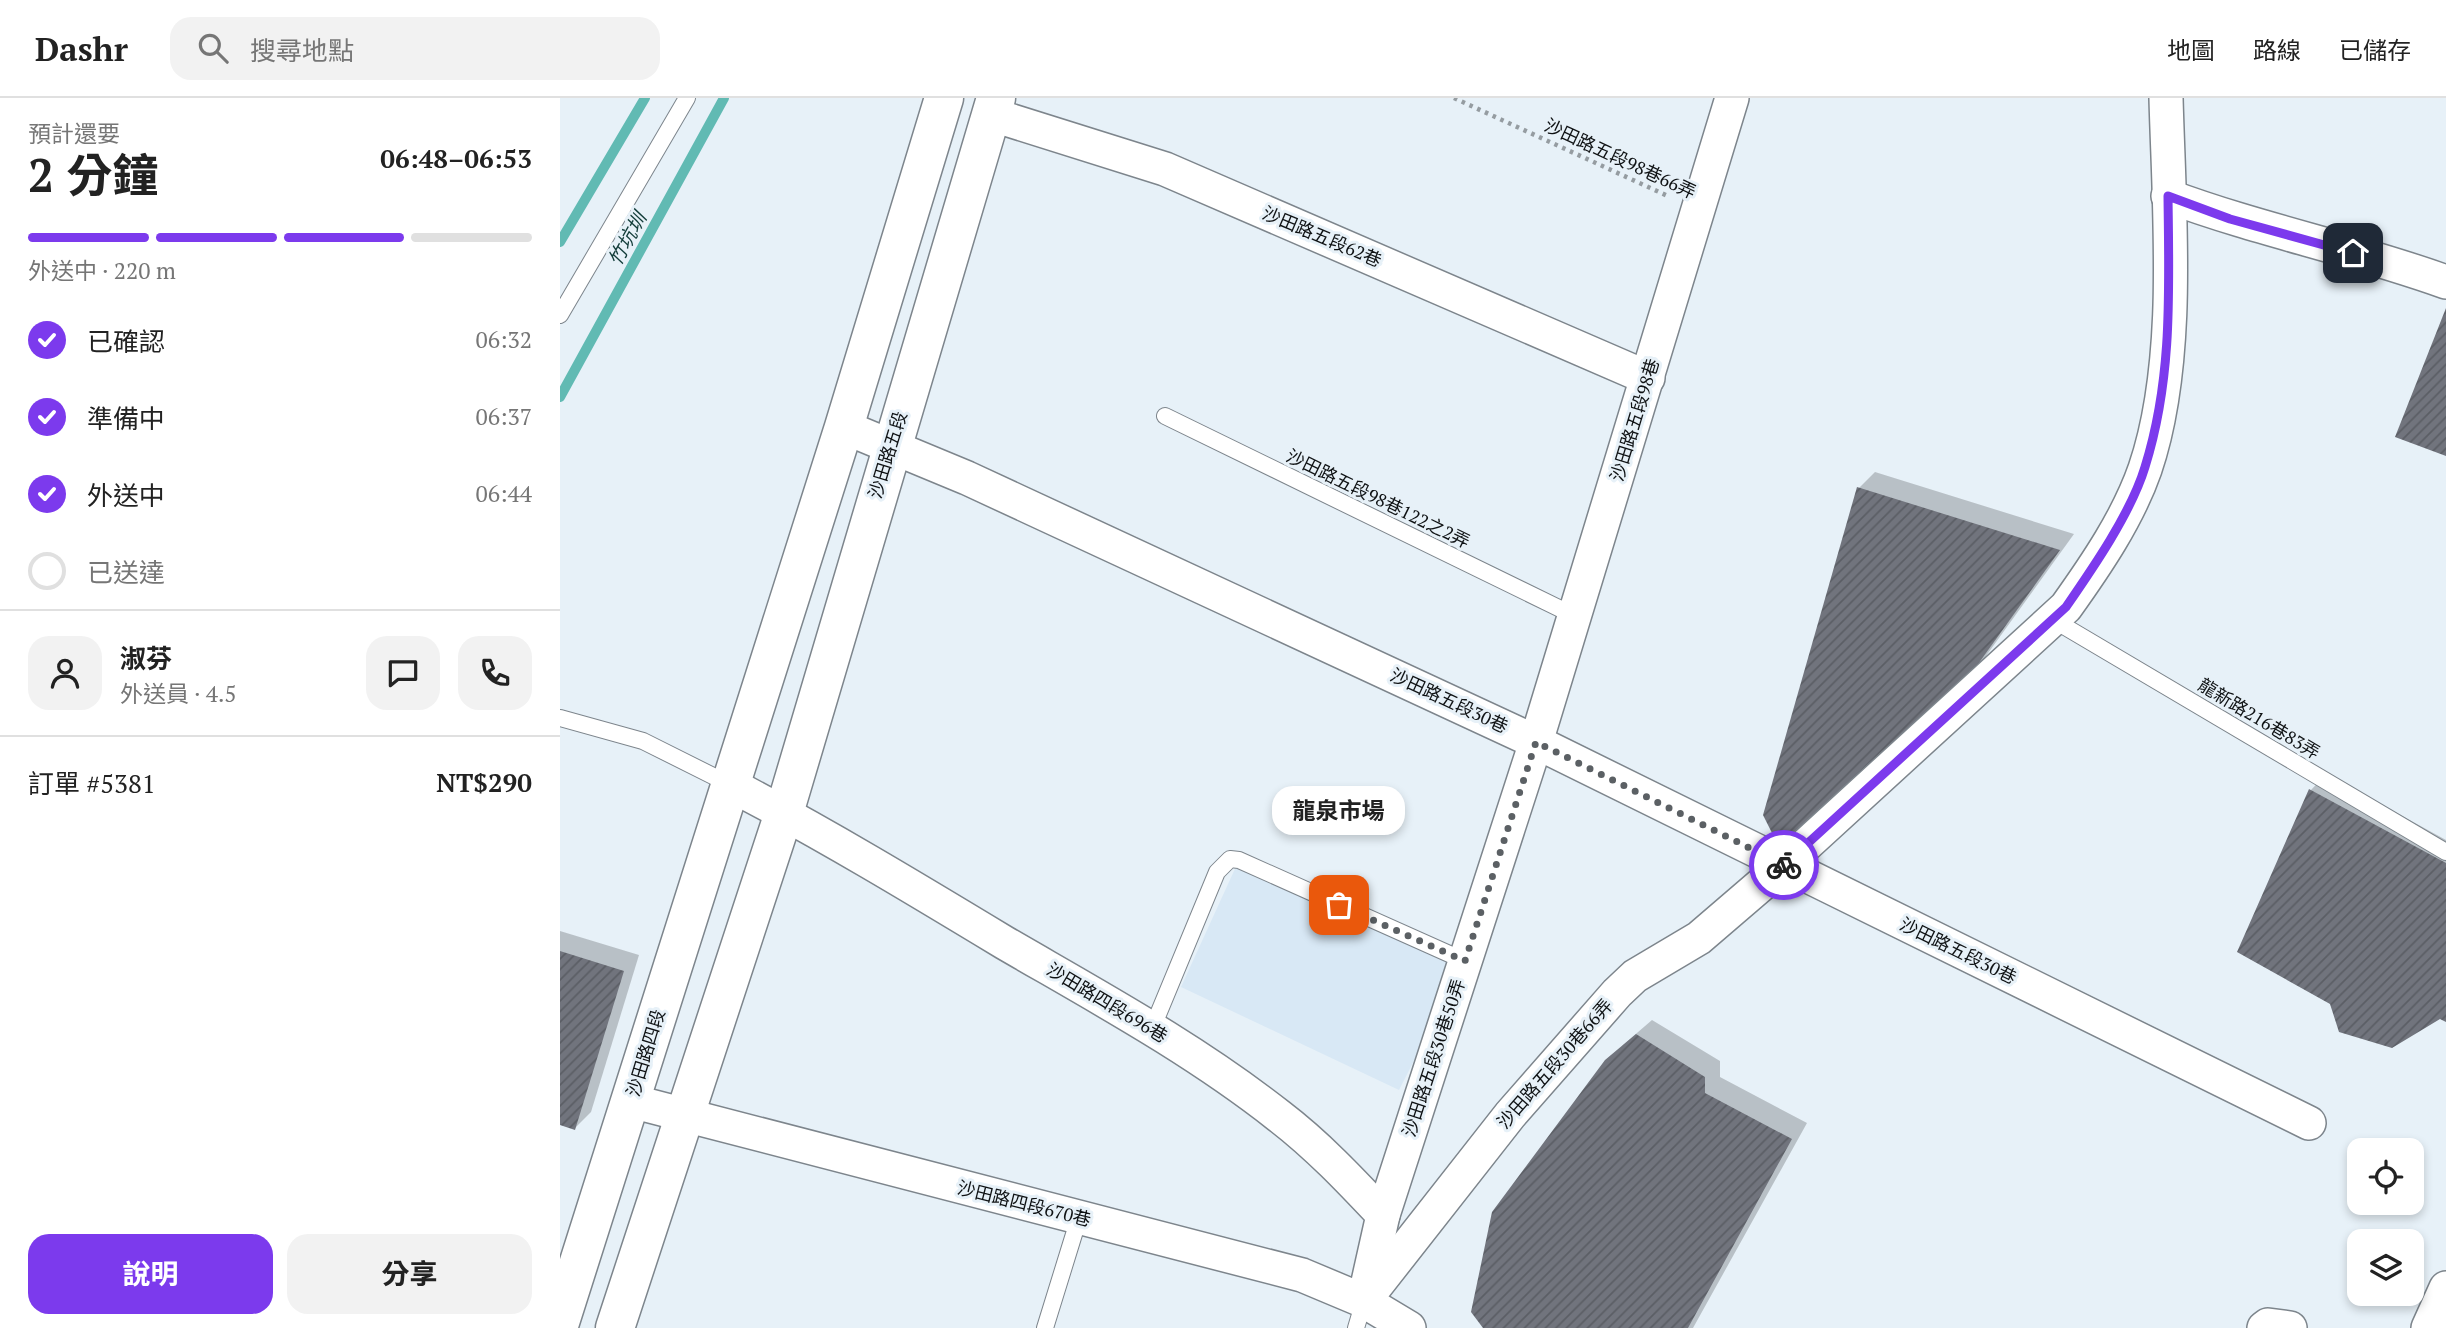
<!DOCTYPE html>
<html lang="zh-TW">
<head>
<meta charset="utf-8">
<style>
  :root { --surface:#fff; --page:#f2f2f2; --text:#222; --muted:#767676; --line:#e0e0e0; --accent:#7c3aed }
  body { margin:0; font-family:"PT Serif","Noto Sans TC",serif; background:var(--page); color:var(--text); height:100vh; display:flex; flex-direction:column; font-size:26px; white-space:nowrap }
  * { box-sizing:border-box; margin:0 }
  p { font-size:23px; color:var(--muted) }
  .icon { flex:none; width:38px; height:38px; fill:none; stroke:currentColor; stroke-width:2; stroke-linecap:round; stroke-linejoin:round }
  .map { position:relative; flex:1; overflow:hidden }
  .drawer { display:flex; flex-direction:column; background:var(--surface); width:560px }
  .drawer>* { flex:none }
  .tools { position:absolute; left:1787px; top:1040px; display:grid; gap:14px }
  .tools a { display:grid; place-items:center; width:77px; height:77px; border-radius:14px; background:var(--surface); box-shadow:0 4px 10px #0003; font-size:35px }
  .pin { position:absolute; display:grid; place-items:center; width:60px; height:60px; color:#fff; margin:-30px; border-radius:14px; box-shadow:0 4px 10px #0006 }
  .courier { position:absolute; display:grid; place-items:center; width:70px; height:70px; margin:-35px; border:5px solid #7c3aed; border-radius:50%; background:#fff; color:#222; box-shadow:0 2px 9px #0007 }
  .bubble { position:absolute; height:49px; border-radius:21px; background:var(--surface); box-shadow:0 4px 10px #0003; font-size:23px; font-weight:700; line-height:49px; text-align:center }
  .headline em { font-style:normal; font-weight:700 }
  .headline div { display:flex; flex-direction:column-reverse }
  .headline { display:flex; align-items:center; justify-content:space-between; height:119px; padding:0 28px }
  h1 { font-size:46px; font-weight:700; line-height:52px }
  .bar { display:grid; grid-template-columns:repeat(4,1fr); gap:10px 7px; align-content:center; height:84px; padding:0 28px }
  .bar i { height:9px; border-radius:5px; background:var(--line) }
  .bar .active { background:var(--accent) }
  .bar p { grid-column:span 4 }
  .line { display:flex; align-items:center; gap:18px; padding:0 28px; border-top:2px solid var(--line) }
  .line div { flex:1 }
  .round { display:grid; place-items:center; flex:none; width:74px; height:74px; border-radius:21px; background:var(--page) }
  ol { padding:0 28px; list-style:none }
  li { display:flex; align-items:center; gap:21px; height:77px }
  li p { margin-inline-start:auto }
  li .icon { padding:7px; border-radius:50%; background:var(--accent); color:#fff; stroke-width:4 }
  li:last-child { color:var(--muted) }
  li i { width:38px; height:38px; border:4px solid var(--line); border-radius:50% }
  .action { display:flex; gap:14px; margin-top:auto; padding:14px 28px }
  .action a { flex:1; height:80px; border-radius:21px; background:var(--accent); color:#fff; font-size:28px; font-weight:700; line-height:80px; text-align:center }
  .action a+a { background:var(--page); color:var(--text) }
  header { display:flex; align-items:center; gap:42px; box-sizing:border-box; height:98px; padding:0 35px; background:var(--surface); border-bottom:2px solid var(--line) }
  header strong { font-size:33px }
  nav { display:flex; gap:38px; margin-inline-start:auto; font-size:24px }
  .search { width:490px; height:63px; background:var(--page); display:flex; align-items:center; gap:18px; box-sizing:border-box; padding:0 24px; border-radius:21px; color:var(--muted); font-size:26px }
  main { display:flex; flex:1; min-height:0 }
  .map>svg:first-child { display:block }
  .built { fill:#d8e8f5 }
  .shadow { fill:#0003 }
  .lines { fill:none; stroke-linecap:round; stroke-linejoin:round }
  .stream { stroke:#61bab3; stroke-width:10 }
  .building { fill:url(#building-hatch) }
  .lane-casing { stroke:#7d858c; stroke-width:18 }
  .street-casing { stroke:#7d858c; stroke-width:36 }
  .secondary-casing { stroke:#7d858c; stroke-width:41 }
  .path { stroke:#959ca1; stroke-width:4.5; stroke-dasharray:3.5 5; stroke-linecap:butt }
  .lane { stroke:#fff; stroke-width:16 }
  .street { stroke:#fff; stroke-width:33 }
  .secondary { stroke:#fff; stroke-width:38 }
  .done { stroke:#5b6064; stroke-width:7; stroke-dasharray:0 12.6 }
  .route { stroke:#7c3aed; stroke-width:9 }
  .labels { text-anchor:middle; stroke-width:6; stroke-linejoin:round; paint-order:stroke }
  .street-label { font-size:18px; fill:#0f1214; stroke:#e7f1f8 }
  .water-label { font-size:19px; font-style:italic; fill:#123c39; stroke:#e7f1f8 }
</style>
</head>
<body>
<header>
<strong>Dashr</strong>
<div class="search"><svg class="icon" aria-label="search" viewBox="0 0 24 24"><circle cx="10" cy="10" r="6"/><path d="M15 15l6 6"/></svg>搜尋地點</div>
<nav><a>地圖</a><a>路線</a><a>已儲存</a></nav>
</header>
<main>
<section class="drawer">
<div class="headline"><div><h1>2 分鐘</h1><p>預計還要</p></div><em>06:48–06:53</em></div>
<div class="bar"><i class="active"></i><i class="active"></i><i class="active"></i><i></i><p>外送中 · 220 m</p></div>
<ol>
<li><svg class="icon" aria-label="check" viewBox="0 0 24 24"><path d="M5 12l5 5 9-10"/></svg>已確認<p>06:32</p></li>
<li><svg class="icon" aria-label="check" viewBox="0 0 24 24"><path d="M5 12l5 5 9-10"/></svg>準備中<p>06:37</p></li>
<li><svg class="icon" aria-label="check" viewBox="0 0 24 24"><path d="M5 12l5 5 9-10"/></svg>外送中<p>06:44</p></li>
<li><i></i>已送達</li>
</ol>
<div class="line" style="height:126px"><a class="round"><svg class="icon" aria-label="person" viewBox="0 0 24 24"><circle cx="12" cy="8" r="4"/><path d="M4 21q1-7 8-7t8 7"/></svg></a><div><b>淑芬</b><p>外送員 · 4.5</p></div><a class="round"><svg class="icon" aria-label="chat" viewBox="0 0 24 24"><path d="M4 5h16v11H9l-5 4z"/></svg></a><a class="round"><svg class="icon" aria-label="phone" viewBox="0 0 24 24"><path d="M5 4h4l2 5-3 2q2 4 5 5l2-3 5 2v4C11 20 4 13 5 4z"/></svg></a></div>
<div class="line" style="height:91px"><div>訂單 #5381</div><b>NT$290</b></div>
<div class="action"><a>說明</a><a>分享</a></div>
</section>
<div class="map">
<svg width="1886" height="1230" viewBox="0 0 1886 1230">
  <defs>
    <pattern id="building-hatch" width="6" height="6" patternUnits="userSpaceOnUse" patternTransform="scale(1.75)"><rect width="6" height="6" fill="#71747d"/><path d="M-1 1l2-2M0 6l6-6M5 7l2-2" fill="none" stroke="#5b5e65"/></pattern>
  </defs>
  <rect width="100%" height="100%" fill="#e7f1f8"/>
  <polygon class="built" points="679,762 905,863 839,992 621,889"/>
  <g class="shadow">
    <polygon points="1315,374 1514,436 1418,569 1236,748 1299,390"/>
    <polygon points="1766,676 1886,742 1886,922 1771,905 1679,853 1751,692"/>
    <polygon points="0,833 79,857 31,1014 15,1030 0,1025"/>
    <polygon points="1092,922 1160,963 1160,979 1247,1025 1133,1230 925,1230 1063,947"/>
  </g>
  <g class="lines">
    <g class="stream">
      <polyline points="0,144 85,0"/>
      <polyline points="0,299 164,0"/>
    </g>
  </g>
  <g class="building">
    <polygon points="1886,210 1886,358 1835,339"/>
    <polygon points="1297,389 1500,452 1403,587 1219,749 1203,717"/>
    <polygon points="1749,691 1886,765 1886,924 1880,921 1832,950 1779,934 1770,906 1677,854"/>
    <polygon points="0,853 64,873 15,1032 0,1027"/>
    <polygon points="1076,936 1145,979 1145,995 1232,1041 1128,1230 923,1230 911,1214 932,1114 1045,962"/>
  </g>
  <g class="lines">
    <g class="lane-casing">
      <g id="lane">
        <polyline points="0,217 127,0"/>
        <polyline points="605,318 1015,518"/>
        <polyline points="1492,521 1886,754"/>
        <polyline points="0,620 83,643 169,686"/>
        <polyline points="592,931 657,774 670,761 679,762 905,863"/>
        <polyline points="485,1230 519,1120"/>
        <polyline points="796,1230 804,1203"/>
      </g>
    </g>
    <g class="street-casing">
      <g id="street">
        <polyline points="430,16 605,71 1088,280"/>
        <path d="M1608,98C1699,132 1795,151 1886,184"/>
        <polyline points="284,329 407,380 976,644 1749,1025"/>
        <path d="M169,686C263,735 354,790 445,845C538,899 634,951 719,1018C757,1047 790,1082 823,1117L806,1193"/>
        <polyline points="71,1003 742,1177 804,1203 849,1230"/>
        <polyline points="823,1117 976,644 1172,0"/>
        <path d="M804,1203L950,1017L1057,895L1075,878L1139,840L1224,767L1506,509C1536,467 1568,420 1585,371C1622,263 1609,114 1606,0"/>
        <polyline points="1704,1230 1708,1227 1730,1230"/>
        <polyline points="1868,1230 1886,1190"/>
      </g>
    </g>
    <g class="secondary-casing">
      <g id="secondary">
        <polyline points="0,1224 284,329 384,0"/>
        <polyline points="55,1230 224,715 436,0"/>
      </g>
    </g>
    <polyline class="path" points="894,0 1110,99"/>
    <use href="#lane" class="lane"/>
    <use href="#street" class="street"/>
    <use href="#secondary" class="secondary"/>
  </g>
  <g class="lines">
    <polyline class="done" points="779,807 905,863 976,644 1224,767"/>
    <path class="route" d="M1224,767L1506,509C1533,470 1571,415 1585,369C1613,280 1609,190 1608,98L1670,121L1793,155"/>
  </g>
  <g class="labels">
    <g class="street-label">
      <text transform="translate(1060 61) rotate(25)" y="6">沙田路五段98巷66弄</text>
      <text transform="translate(762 139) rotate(23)" y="6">沙田路五段62巷</text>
      <text transform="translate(1075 322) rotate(-73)" y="6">沙田路五段98巷</text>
      <text transform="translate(328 357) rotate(-73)" y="6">沙田路五段</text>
      <text transform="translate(818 401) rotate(26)" y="6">沙田路五段98巷122之2弄</text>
      <text transform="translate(889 603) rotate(25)" y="6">沙田路五段30巷</text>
      <text transform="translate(1699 621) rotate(31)" y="6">龍新路216巷83弄</text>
      <text transform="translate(1398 853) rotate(26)" y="6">沙田路五段30巷</text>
      <text transform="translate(547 905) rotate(31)" y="6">沙田路四段696巷</text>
      <text transform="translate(86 955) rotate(-73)" y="6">沙田路四段</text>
      <text transform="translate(874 960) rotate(-72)" y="6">沙田路五段30巷50弄</text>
      <text transform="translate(995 966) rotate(-49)" y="6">沙田路五段30巷66弄</text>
      <text transform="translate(464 1106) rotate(14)" y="6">沙田路四段670巷</text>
    </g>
    <g class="water-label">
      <text transform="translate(67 141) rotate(-61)" y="7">竹坑圳</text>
    </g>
  </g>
</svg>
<div class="tools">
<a><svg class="icon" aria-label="locate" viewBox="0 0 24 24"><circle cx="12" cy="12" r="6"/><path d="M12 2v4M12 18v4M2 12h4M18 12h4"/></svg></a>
<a><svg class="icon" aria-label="layers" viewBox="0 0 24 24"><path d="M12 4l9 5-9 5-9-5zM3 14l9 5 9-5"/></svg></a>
</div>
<div class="pin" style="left:779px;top:807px;background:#ea580c"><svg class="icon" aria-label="bag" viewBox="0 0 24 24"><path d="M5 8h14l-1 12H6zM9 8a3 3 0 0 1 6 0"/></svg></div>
<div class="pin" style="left:1793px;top:155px;background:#1f2937"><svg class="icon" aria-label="home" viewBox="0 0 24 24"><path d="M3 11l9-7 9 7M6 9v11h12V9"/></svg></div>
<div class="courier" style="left:1224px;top:767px"><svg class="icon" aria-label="bike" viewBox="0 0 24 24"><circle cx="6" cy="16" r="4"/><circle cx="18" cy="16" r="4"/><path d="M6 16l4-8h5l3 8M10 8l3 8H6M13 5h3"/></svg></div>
<div class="bubble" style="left:712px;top:688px;width:133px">龍泉市場</div>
</div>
</main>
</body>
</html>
